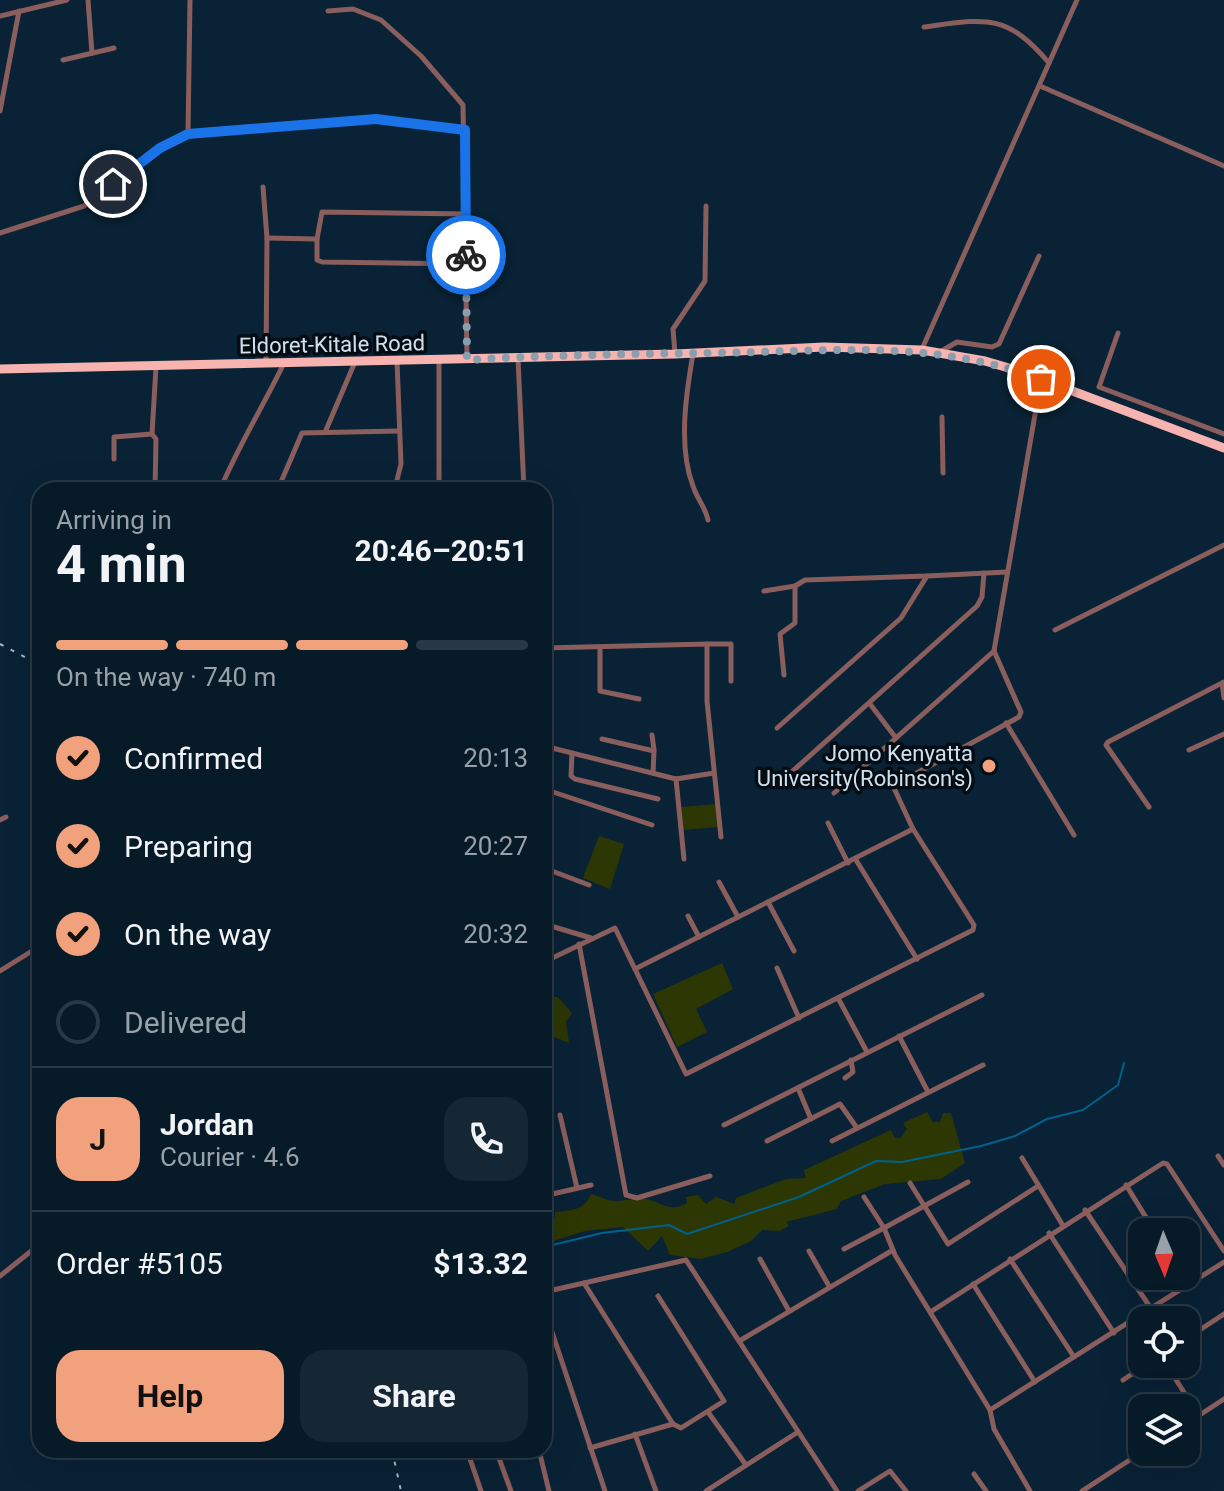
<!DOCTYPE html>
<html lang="en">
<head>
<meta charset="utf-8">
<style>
  :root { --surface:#071a28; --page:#152734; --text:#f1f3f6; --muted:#98a1a8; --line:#283845; --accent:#f1a17b }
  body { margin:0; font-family:Roboto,sans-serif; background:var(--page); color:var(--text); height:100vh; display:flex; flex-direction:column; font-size:30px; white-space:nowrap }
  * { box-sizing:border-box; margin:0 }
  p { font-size:26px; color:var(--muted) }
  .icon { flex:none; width:44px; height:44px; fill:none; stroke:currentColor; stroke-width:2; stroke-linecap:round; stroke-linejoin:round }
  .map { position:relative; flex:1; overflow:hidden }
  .drawer { position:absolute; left:32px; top:482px; width:520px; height:976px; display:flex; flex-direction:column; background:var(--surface); border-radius:24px; box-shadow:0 8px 32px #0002,0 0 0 2px var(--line) }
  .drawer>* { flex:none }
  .needle { width:52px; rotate:178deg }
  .buttons { position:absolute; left:1128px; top:1218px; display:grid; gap:16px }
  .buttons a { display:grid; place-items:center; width:72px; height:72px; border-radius:16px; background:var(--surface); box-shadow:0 8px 32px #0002,0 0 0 2px var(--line); font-size:40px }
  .pin { position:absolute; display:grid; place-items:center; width:68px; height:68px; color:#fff; margin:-34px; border:4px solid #fff; border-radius:50%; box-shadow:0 2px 8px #0007 }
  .courier { position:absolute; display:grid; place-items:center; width:80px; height:80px; margin:-40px; border:6px solid #1a73e8; border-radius:50%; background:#fff; color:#222; box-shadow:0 2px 10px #0007 }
  .summary em { font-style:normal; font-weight:700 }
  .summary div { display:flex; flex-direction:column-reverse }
  .summary { display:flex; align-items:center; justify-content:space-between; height:136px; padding:0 24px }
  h1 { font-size:52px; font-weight:700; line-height:60px }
  .bar { display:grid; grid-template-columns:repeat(4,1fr); gap:12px 8px; align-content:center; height:96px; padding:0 24px }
  .bar i { height:10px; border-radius:6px; background:var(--line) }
  .bar .current { background:var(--accent) }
  .bar p { grid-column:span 4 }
  .line { display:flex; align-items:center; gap:20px; padding:0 24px; border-top:2px solid var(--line) }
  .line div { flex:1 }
  .round { display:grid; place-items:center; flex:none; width:84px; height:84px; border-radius:24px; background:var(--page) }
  ol { padding:0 24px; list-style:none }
  li { display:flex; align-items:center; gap:24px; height:88px }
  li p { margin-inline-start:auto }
  li .icon { padding:8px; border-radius:50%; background:var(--accent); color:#111; stroke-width:4 }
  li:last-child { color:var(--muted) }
  li i { width:44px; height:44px; border:4px solid var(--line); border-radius:50% }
  .primary-button { display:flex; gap:16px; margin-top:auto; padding:16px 24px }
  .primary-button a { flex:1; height:92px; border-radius:24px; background:var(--accent); color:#111; font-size:32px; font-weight:700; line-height:92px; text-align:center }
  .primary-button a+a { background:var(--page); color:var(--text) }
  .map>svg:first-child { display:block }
  .green { fill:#2d3704 }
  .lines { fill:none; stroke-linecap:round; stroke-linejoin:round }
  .stream { stroke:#00618c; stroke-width:2 }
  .minor { stroke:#8a5e5c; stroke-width:5 }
  .trunk { stroke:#f6b3b0; stroke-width:9 }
  .rail { stroke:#a5b6c4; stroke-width:2; stroke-dasharray:4 8; stroke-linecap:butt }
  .done { stroke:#8b9ead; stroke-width:8; stroke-dasharray:0 14.4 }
  .route { stroke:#1a73e8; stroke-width:10 }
  .poi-dot { fill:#f1a17b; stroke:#030b13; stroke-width:3 }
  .labels { text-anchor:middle; stroke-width:7; stroke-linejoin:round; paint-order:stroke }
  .street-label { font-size:22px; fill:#d1e0ed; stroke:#030b13 }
  .poi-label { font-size:22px; fill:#d1e0ed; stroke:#030b13; text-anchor:end }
</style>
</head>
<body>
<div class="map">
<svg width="1224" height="1491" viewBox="0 0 1224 1491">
  <rect width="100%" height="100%" fill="#092235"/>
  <g class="green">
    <polygon points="716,804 718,827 683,830 681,807"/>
    <polygon points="599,836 624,844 610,889 583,878"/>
    <polygon points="722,963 733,989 696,1009 707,1032 677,1047 653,994"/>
    <polygon points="544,997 558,997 572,1013 566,1022 569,1043 544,1033"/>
    <path d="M927,1112L933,1122H940L943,1113H951L965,1163L941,1179L885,1184L841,1201L837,1209L786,1222L789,1226L779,1231L762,1230L751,1241L727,1252L701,1259L670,1255L662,1236L648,1251L623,1227L585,1231L544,1244V1218H555V1212C571,1210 584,1211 591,1194C599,1196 607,1201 615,1201C625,1201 638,1197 647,1199C662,1203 672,1213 687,1203L686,1197L698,1195L706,1204L716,1197L734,1204L736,1198L786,1179L806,1178L804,1170L891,1130L895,1138H900L907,1129L903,1123Z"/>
  </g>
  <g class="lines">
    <polyline class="stream" points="544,1247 602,1233 669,1225 687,1234 799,1197 876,1161 902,1162 981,1146 1015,1136 1047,1119 1083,1110 1118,1085 1124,1063"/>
    <g class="minor">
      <polyline points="88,0 92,53"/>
      <polyline points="328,11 353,9 381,20 421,56 463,105 467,359"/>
      <polyline points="0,16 67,0"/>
      <path d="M924,27C984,19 1006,12 1049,63"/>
      <polyline points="63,60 114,48"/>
      <polyline points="1040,86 1224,166"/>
      <polyline points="0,111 19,11"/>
      <polyline points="188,134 190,0"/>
      <polyline points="263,187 267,238 266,362"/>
      <polyline points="0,233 84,206 160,148 188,134 376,119 465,130"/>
      <polyline points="267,238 317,239 322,212 466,214"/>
      <polyline points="317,239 317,260 322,262 466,264"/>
      <polyline points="1118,333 1099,387 1224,434"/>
      <polyline points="922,349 1077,0"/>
      <polyline points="938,353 957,342 992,347 999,344 1039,256"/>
      <polyline points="675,354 673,329 705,281 706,206"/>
      <path d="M693,354C686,394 678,447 693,486C697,499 705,506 708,520"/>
      <polyline points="518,358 524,490"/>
      <polyline points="942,417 943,473"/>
      <polyline points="326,430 355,362"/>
      <polyline points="114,459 114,437 152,434"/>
      <polyline points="397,480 401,464 397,361"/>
      <polyline points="155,490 156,439 152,434 156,367"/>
      <path d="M220,490C238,446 263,407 284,363"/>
      <polyline points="290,490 281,487 281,482 302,433 399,431"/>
      <polyline points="439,490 439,360"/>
      <polyline points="764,591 795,586 805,580 927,576"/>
      <polyline points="1055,630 1224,545"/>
      <polyline points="707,644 731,644 731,681"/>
      <polyline points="544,648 707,644 707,701 721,837"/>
      <polyline points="600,648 600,691 639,699"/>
      <polyline points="784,675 780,634 795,623 795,586"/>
      <polyline points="1222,683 1224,698"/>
      <polyline points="870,704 896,738"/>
      <polyline points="1006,723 1074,835"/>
      <polyline points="777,728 901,618 927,576 1007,572"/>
      <polyline points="652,735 654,750"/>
      <polyline points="602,739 654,751 653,773"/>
      <polyline points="544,746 676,779 714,773"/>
      <polyline points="1189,750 1224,734"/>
      <polyline points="572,753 571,776 575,779 658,799"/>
      <polyline points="676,779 684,859"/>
      <polyline points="776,786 977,606 982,597 984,573"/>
      <polyline points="544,789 652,825"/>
      <polyline points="834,793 994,651"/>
      <polyline points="1149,807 1106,745 1108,742 1224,682"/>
      <polyline points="0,820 6,817"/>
      <polyline points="828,823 848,863"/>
      <polyline points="856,860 917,959"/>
      <polyline points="544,868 589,885"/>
      <polyline points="719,882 738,917"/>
      <polyline points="768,902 794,951"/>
      <polyline points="688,916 699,937"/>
      <polyline points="544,924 591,938"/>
      <polyline points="579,944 626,1195 637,1198 710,1176"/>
      <polyline points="544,962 615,928 686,1074 973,930 974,925 913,829 893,786 1019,717 1021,712 994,651 1041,380"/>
      <polyline points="777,968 799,1018"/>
      <polyline points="635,969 913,829"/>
      <polyline points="0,971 40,946"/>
      <polyline points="838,998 867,1052"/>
      <polyline points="899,1036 928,1092"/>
      <polyline points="845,1078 853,1072 851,1060"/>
      <polyline points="798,1088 811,1119"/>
      <polyline points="560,1115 577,1188"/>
      <polyline points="724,1125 982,995"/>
      <polyline points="767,1141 840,1104 857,1128"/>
      <polyline points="832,1141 983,1065"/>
      <polyline points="1218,1156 1224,1165"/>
      <polyline points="1022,1158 1062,1224"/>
      <polyline points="968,1182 884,1228 895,1255 990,1410 994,1429 1030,1491"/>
      <polyline points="910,1183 948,1244 1038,1186"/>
      <polyline points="1126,1185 1155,1232"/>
      <polyline points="544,1196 591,1185"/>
      <polyline points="1085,1210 1152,1310"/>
      <polyline points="1049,1233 1114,1333"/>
      <polyline points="844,1249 884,1228 864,1197"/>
      <polyline points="809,1251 829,1286"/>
      <polyline points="760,1259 789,1311"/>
      <polyline points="1010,1259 1074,1357"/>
      <polyline points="0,1276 40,1244"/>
      <polyline points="1183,1276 1189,1285"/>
      <polyline points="584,1283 673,1424"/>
      <polyline points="973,1284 1035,1382"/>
      <polyline points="544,1292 686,1260 837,1491"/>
      <polyline points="544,1308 605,1491"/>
      <polyline points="932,1311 1163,1163 1167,1164 1224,1251"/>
      <polyline points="1186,1339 1224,1314"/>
      <polyline points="741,1340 893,1250"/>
      <polyline points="1166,1364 1199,1416"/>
      <polyline points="1123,1380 1147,1364"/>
      <polyline points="990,1410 1224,1262"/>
      <polyline points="708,1412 746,1465"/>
      <polyline points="1186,1424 1224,1399"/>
      <polyline points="635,1434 656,1491"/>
      <polyline points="590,1448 673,1424 681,1428 724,1401 658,1296"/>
      <polyline points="467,1450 481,1491"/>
      <polyline points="496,1450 511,1491"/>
      <polyline points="539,1450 549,1491"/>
      <polyline points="974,1474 986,1491"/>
      <polyline points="706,1491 798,1432"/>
      <polyline points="858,1491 890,1471 906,1491"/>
      <polyline points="1082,1491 1142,1452"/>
    </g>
    <polyline class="trunk" points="0,369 675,354 824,347 922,350 985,361 1022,372 1224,448"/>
    <g class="rail">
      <polyline points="0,644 40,665"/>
      <polyline points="392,1450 401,1491"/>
    </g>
  </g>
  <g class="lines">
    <path class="done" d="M466,255L467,360C547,355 629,354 710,353C828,352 927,338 1041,379"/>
    <polyline class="route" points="113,184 160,148 188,134 376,119 465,130 466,255"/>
  </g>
  <circle class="poi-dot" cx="989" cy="766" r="8"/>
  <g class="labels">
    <g class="street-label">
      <text transform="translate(332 344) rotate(-1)" y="8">Eldoret-Kitale Road</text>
    </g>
    <g class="poi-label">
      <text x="973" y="761">Jomo Kenyatta<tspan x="973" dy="25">University(Robinson's)</tspan></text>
    </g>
  </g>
</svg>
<div class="buttons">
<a><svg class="needle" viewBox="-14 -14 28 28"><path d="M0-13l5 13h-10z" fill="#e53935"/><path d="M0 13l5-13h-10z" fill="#98a1a8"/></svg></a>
<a><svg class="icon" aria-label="locate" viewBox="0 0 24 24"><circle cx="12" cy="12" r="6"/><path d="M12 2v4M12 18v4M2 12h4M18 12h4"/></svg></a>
<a><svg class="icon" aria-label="layers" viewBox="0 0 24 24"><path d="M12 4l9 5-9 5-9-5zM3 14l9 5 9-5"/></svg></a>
</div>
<div class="pin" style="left:1041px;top:379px;background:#ea580c"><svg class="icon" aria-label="bag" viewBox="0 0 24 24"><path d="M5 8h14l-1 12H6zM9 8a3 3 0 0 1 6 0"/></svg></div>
<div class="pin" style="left:113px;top:184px;background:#1f2937"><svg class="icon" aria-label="home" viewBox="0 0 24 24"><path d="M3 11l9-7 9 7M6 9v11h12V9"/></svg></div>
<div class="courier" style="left:466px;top:255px"><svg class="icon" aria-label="bike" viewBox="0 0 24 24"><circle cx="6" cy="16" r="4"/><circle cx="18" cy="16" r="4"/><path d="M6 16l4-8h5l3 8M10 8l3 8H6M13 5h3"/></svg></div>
<section class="drawer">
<div class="summary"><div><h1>4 min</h1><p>Arriving in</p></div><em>20:46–20:51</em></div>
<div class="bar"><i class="current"></i><i class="current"></i><i class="current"></i><i></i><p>On the way · 740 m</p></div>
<ol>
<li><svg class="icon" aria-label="check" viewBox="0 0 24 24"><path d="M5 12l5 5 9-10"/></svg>Confirmed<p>20:13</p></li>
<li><svg class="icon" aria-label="check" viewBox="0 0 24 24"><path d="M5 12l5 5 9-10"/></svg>Preparing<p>20:27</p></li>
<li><svg class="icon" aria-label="check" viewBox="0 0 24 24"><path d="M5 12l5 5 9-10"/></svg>On the way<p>20:32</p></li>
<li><i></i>Delivered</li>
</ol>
<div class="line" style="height:144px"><b class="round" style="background:var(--accent);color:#111">J</b><div><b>Jordan</b><p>Courier · 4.6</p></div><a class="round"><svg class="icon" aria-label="phone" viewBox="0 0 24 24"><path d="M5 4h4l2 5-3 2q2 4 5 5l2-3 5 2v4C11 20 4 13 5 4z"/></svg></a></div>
<div class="line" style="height:104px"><div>Order #5105</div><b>$13.32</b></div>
<div class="primary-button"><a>Help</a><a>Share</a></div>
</section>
</div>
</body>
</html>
